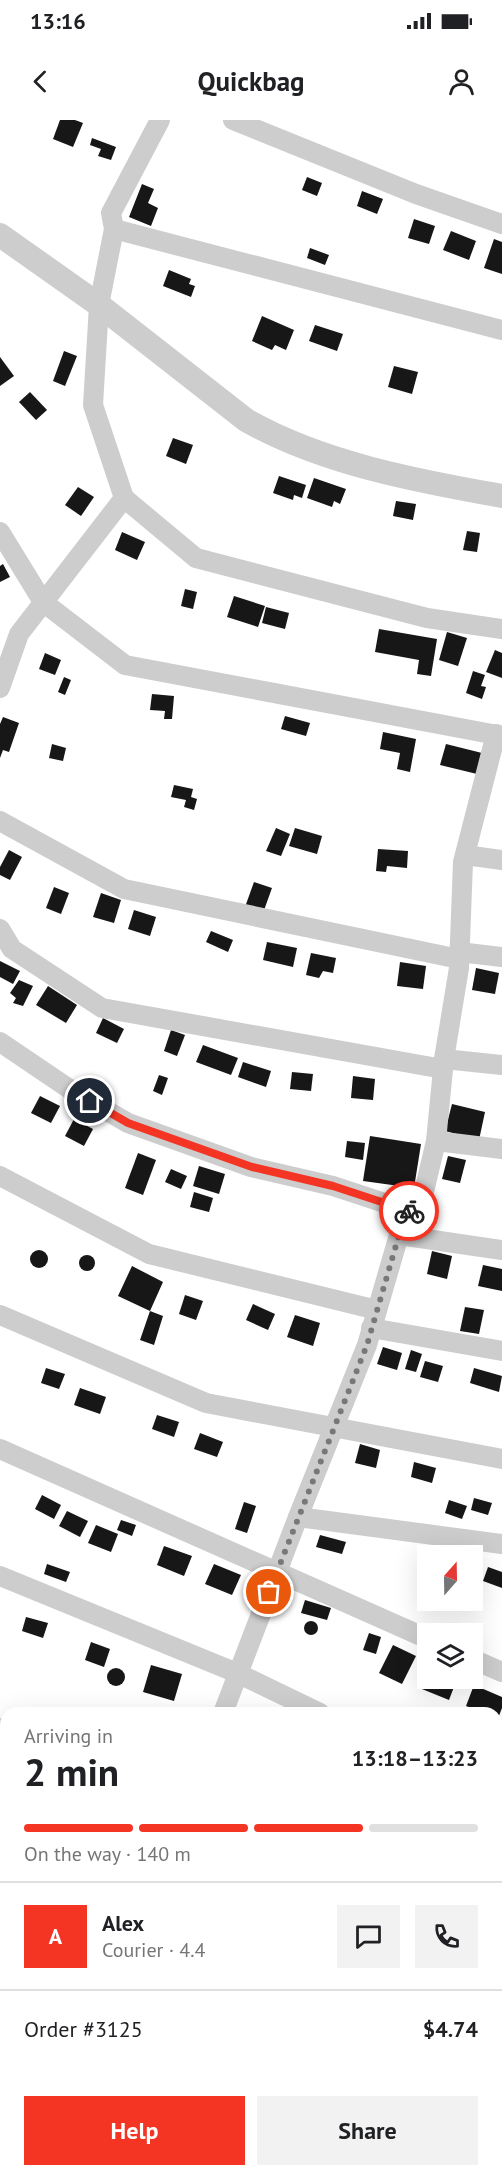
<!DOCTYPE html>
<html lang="en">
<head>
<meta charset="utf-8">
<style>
  :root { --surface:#fff; --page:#f2f2f2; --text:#202124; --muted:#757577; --line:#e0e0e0; --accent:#f43524 }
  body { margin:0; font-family:"PT Sans",sans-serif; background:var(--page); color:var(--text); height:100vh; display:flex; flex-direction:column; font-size:22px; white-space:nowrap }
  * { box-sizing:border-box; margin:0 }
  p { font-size:20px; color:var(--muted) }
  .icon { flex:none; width:33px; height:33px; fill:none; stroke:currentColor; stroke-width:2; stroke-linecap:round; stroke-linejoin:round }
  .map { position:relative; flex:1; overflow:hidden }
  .drawer { position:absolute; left:0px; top:1587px; width:502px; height:470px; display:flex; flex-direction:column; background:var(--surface); border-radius:18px 18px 0 0; box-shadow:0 6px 24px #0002 }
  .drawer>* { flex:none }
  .needle { width:39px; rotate:20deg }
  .buttons { position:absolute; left:417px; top:1425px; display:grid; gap:12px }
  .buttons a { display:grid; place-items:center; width:66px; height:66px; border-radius:0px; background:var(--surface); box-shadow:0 6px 24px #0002; font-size:30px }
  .pin { position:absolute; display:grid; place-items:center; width:51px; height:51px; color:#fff; margin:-26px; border:3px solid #fff; border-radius:50%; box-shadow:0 2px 6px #0007 }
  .courier { position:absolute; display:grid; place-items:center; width:60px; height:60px; margin:-30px; border:4px solid #f43524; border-radius:50%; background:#fff; color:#222; box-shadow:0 2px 8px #0007 }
  .headline em { font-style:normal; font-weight:600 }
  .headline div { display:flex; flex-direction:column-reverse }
  .headline { display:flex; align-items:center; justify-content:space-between; height:102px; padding:0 24px }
  h1 { font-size:39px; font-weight:600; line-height:45px }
  .bar { display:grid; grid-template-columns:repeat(4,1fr); gap:9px 6px; align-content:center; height:72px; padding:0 24px }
  .bar i { height:8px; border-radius:4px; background:var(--line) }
  .bar .selected { background:var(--accent) }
  .bar p { grid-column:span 4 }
  .line { display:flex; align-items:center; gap:15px; padding:0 24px; border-top:2px solid var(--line) }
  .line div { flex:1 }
  .round { display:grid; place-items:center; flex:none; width:63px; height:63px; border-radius:0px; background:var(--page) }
  .button { display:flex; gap:12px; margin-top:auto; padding:12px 24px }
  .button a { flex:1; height:69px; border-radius:0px; background:var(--accent); color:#fff; font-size:24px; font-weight:600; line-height:69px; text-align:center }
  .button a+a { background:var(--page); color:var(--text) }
  .status { display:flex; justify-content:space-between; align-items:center; height:42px; padding:0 30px; background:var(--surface); direction:ltr }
  .status svg { height:16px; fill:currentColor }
  header { display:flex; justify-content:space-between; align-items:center; height:78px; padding:0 24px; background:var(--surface); font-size:27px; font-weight:600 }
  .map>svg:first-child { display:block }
  .building { fill:#171717 }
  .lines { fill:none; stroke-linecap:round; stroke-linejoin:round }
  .minor { stroke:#cdcdcd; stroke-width:20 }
  .tertiary { stroke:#cdcdcd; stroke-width:24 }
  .done { stroke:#787878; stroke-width:6; stroke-dasharray:0 10.8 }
  .route { stroke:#f43524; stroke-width:8 }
</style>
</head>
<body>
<div class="status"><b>13:16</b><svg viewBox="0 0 49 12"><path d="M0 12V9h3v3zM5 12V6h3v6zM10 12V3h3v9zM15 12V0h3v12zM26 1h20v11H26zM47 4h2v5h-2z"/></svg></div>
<header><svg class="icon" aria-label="back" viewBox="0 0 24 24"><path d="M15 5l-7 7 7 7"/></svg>Quickbag<svg class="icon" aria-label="person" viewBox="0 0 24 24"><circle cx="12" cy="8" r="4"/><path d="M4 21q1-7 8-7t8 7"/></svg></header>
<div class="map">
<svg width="502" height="2056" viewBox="0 0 502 2056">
  <rect width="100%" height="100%" fill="#fff"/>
  <g class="building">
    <polygon points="60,0 75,0 83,3 73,27 53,19"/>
    <polygon points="92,18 116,27 111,40 98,36 101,29 90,25"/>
    <polygon points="307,57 322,63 317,76 302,70"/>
    <polygon points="142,64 154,69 148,83 158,88 151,106 129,97"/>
    <polygon points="362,71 383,79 377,94 357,86"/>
    <polygon points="414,99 435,106 429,124 408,118"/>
    <polygon points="451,111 476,121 469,140 443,130"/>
    <polygon points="494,119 502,122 502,154 484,148"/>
    <polygon points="310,128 329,135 325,145 307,138"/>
    <polygon points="169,150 191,159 189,164 195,166 191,177 163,166"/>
    <polygon points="262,196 294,210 286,230 275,225 272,230 252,221"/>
    <polygon points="315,205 343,214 337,231 309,221"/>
    <polygon points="64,231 77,236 65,266 53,261"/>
    <polygon points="0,237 14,256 0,266"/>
    <polygon points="394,246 418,252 412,274 388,267"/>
    <polygon points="30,272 47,290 36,300 19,282"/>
    <polygon points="173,318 193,325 186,344 166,336"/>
    <polygon points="279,356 306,365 302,378 294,375 293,380 273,373"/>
    <polygon points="314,358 346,369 340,384 334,381 332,387 307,378"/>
    <polygon points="78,367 94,377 81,396 65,385"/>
    <polygon points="396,381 416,384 413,400 393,396"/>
    <polygon points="467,411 480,413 477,432 463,430"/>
    <polygon points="122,412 145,422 137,440 115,430"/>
    <polygon points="3,444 10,457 0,462 0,446"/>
    <polygon points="185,469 197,472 193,489 181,486"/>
    <polygon points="234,476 265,486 258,507 227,497"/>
    <polygon points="266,487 289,493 285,509 262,503"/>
    <polygon points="379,509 437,519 431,556 417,554 419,540 375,532"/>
    <polygon points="447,512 467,518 458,546 439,540"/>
    <polygon points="495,530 502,533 502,558 486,552"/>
    <polygon points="45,533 61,540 55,555 39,549"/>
    <polygon points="473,551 485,555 481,566 486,567 482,579 466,573"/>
    <polygon points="64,557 71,560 65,575 58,572"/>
    <polygon points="152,574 174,576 172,599 164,599 165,591 150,590"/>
    <polygon points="285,596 310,603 306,616 281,609"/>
    <polygon points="3,597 19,603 9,632 3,630 0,638 0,604"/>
    <polygon points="383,612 416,619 410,652 397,649 400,633 380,629"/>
    <polygon points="52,624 66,628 63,641 49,638"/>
    <polygon points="446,624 482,633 477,654 440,645"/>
    <polygon points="174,665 193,669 191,677 197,679 194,690 184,687 186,680 171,677"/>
    <polygon points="276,708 290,714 281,736 266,731"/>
    <polygon points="295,708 322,716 317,734 289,726"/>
    <polygon points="378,729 408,731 407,748 387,746 386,752 376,751"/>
    <polygon points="9,730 22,737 10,760 0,755 0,747"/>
    <polygon points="254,762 272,768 263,793 245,787"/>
    <polygon points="54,767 69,773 61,794 46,788"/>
    <polygon points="101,773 121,780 114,803 93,797"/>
    <polygon points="134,790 156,797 150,816 128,809"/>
    <polygon points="211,811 233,820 228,832 206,822"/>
    <polygon points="267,822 297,828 293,847 263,840"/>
    <polygon points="311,833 336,838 333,853 323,851 319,858 306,855"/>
    <polygon points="0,841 20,851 13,864 0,857"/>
    <polygon points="400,842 426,846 423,869 397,866"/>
    <polygon points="476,848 499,853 495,874 472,870"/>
    <polygon points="19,860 33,866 23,886 13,883 16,878 10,873"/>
    <polygon points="48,866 77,885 66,903 36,885"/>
    <polygon points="103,898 124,909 117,923 96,913"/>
    <polygon points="171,910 185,915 177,936 164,931"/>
    <polygon points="203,925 238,938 231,955 196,942"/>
    <polygon points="243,942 271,951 266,967 238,957"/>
    <polygon points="292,952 313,954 311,971 290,969"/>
    <polygon points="159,955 168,958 162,975 153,971"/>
    <polygon points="353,956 375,959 373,980 351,978"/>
    <polygon points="40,976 60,986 51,1003 31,993"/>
    <polygon points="452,984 485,992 479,1020 445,1011"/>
    <polygon points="74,999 93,1009 84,1026 65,1016"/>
    <polygon points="370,1016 421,1024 414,1068 363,1061"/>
    <polygon points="347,1021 365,1023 363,1040 345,1037"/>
    <polygon points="138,1033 156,1040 143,1075 125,1068"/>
    <polygon points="448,1036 466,1040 460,1063 442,1059"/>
    <polygon points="199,1046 225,1054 219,1074 193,1066"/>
    <polygon points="171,1049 187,1056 181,1069 165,1062"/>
    <polygon points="194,1072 213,1078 209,1092 190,1087"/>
    <circle cx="39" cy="1139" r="9"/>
    <polygon points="432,1131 452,1136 447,1159 427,1154"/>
    <circle cx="87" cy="1143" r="8"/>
    <polygon points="483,1145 502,1149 502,1171 478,1166"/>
    <polygon points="132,1146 163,1162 150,1191 163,1196 154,1225 140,1220 150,1191 118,1176"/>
    <polygon points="185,1175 203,1181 196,1200 179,1194"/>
    <polygon points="253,1184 275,1194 268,1210 246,1200"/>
    <polygon points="465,1187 484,1190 479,1214 460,1211"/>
    <polygon points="295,1195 320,1203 313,1226 287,1217"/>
    <polygon points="383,1227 402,1233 397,1250 377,1244"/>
    <polygon points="411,1230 422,1234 416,1252 405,1249"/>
    <polygon points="425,1241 443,1246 438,1262 420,1257"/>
    <polygon points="46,1248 65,1254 59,1269 41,1263"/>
    <polygon points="474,1248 502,1256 499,1272 470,1263"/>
    <polygon points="80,1268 106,1277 100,1294 74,1285"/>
    <polygon points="157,1295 179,1302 174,1317 152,1309"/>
    <polygon points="200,1313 223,1322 217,1337 194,1329"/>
    <polygon points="360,1324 380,1330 376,1348 355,1343"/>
    <polygon points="414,1342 436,1348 432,1363 411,1357"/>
    <polygon points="42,1375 61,1385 54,1399 35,1389"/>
    <polygon points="474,1378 492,1383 488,1395 471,1390"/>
    <polygon points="449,1380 467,1386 462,1399 445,1393"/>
    <polygon points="244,1382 256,1386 247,1413 235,1409"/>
    <polygon points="67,1391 88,1401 80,1417 59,1406"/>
    <polygon points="121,1400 136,1405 132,1416 117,1410"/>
    <polygon points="96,1405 118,1414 111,1432 88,1423"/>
    <polygon points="320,1415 346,1422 342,1434 316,1427"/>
    <polygon points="164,1426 192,1436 184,1456 157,1445"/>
    <polygon points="47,1444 70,1452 66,1462 44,1454"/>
    <polygon points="214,1444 241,1455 232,1475 205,1464"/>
    <polygon points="488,1447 502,1452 502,1468 483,1461"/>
    <polygon points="305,1480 331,1488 327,1500 301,1493"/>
    <polygon points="26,1497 48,1503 43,1518 22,1511"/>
    <circle cx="311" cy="1508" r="7"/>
    <polygon points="369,1513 381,1517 376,1534 363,1530"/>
    <polygon points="91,1522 110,1529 104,1547 85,1540"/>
    <polygon points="393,1525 416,1536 402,1564 379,1553"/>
    <polygon points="151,1545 182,1554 174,1581 143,1572"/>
    <polygon points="425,1547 428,1547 428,1558 457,1559 449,1580 417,1567"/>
    <circle cx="116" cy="1557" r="9"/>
    <polygon points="474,1565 502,1577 502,1588 497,1601 496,1593 484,1593 466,1586"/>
    <polygon points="496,1706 502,1708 502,1741 496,1739"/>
    <polygon points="496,1942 502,1943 501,1971 496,1970"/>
  </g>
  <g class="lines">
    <g class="minor">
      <polyline points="233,0 416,74 502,104"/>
      <polyline points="114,109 502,210"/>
      <polyline points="124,378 196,438 427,498 502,509"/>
      <polyline points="0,412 43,482 125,545 502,616"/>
      <polyline points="0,568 19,514 124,378 93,285 99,185 114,109 111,93 160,0"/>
      <polyline points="0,701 124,769 459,839"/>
      <polyline points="465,735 502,740"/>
      <polyline points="0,809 12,829 102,888 443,949"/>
      <polyline points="459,832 502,837"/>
      <polyline points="0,922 71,970 128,1003 251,1047 333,1066 415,1093"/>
      <polyline points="444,939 502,945"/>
      <polyline points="436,1021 502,1029"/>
      <polyline points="0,1056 149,1134 377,1190"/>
      <polyline points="399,1115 502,1130"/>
      <polyline points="0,1195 206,1283 502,1339"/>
      <polyline points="371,1208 502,1231"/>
      <polyline points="0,1329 428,1519"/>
      <polyline points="298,1397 502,1424"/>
      <polyline points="0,1456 237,1553 320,1593"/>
      <polyline points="472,1539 502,1552"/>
      <polyline points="223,1593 298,1397 367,1225 399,1115 415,1093 423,1076 436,1021 444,939 459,848 463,742 496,614"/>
      <polyline points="0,1608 6,1610"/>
      <polyline points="496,1678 502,1680"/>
      <polyline points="0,1774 6,1777"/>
      <polyline points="496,1805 502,1807"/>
      <polyline points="0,1912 6,1913"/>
      <polyline points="496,1923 502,1924"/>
      <polyline points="496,2021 502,2022"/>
      <polyline points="0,2030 6,2032"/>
      <polyline points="83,2050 106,2056"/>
      <polyline points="242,2051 272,2056"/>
    </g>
    <path class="tertiary" d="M0,115L99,185L246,300C321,343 417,361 502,376"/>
  </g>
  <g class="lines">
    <polyline class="done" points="269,1472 367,1225 399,1115 415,1093 409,1091"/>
    <polyline class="route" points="90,981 128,1003 252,1047 333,1066 409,1091"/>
  </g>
</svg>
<div class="buttons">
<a><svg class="needle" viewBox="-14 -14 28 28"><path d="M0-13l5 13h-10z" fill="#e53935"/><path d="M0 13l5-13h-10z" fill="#757577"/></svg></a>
<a><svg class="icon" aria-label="layers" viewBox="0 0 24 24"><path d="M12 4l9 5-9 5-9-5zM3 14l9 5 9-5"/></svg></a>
</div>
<div class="pin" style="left:269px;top:1472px;background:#ea580c"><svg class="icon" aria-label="bag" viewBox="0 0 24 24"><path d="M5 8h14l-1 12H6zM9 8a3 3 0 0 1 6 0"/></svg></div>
<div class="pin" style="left:90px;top:981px;background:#1f2937"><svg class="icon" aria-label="home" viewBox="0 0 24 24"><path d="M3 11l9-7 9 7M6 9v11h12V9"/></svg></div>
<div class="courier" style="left:409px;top:1091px"><svg class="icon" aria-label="bike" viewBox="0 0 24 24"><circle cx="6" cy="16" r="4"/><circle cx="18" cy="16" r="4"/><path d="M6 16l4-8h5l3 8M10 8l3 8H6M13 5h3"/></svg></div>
<section class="drawer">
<div class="headline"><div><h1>2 min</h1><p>Arriving in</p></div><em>13:18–13:23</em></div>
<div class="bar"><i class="selected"></i><i class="selected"></i><i class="selected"></i><i></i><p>On the way · 140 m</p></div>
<div class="line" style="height:108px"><b class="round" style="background:var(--accent);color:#fff">A</b><div><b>Alex</b><p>Courier · 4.4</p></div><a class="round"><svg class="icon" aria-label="chat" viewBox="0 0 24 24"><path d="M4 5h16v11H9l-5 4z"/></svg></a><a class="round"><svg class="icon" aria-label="phone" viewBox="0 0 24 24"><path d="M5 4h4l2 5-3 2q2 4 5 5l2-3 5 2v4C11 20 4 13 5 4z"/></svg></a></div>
<div class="line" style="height:78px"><div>Order #3125</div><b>$4.74</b></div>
<div class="button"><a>Help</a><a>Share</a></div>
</section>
</div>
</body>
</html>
